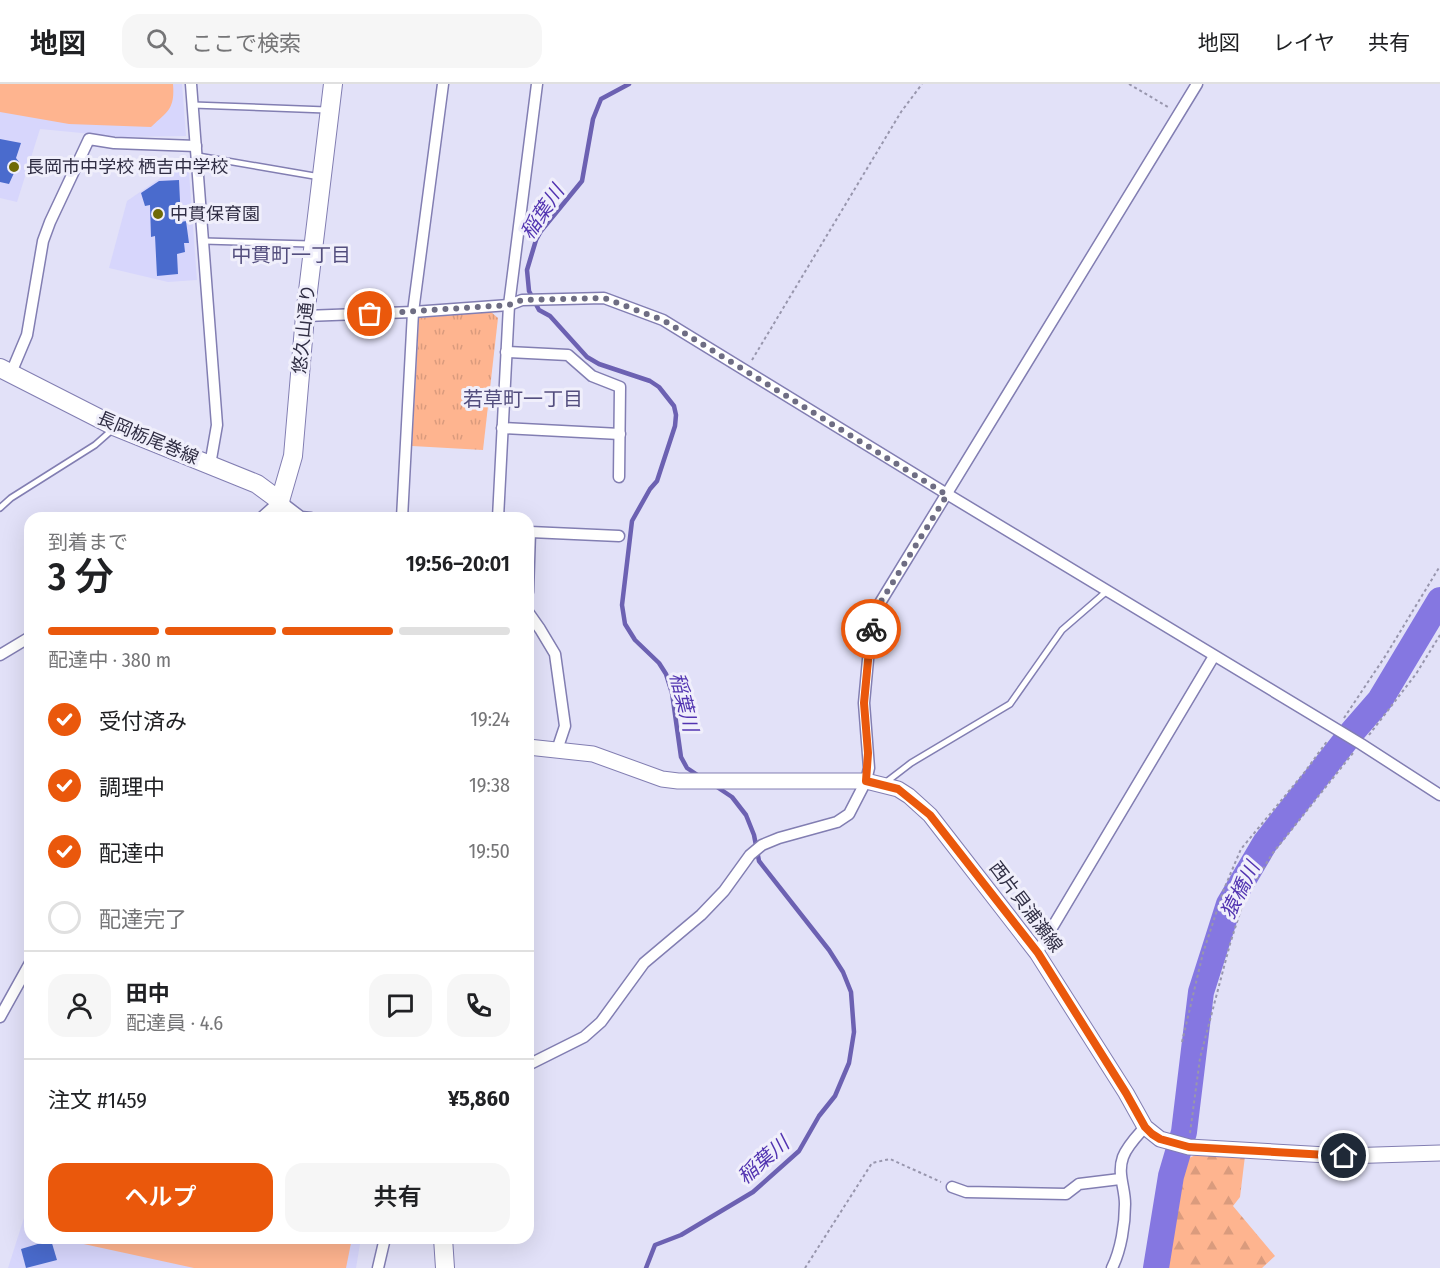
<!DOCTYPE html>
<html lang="ja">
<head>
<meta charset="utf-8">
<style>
  :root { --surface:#fff; --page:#f6f6f6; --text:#202124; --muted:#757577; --line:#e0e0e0; --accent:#ea580c }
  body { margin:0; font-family:"Fira Sans Condensed","Noto Sans JP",sans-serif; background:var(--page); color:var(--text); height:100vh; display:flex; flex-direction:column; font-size:22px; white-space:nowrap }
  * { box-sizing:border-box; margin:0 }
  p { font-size:20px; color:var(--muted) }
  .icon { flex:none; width:33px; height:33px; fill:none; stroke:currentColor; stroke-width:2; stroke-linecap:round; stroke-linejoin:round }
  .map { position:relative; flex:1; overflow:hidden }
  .drawer { position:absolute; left:24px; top:428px; width:510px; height:732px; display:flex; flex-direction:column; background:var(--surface); border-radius:18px; box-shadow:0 6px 24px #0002 }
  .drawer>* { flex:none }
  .pin { position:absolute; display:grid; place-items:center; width:51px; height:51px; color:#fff; margin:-26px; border:3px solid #fff; border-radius:50%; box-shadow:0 2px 6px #0007 }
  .courier { position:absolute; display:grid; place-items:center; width:60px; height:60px; margin:-30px; border:4px solid #ea580c; border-radius:50%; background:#fff; color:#222; box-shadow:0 2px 8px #0007 }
  .headline em { font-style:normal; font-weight:600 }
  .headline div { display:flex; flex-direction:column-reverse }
  .headline { display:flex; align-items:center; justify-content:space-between; height:102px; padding:0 24px }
  h1 { font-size:39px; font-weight:600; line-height:45px }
  .bar { display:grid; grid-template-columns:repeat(4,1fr); gap:9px 6px; align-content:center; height:72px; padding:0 24px }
  .bar i { height:8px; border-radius:4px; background:var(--line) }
  .bar .current { background:var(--accent) }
  .bar p { grid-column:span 4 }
  .line { display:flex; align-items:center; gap:15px; padding:0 24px; border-top:2px solid var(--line) }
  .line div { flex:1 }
  .round { display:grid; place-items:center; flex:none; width:63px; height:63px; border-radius:18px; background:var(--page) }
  ol { padding:0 24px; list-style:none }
  li { display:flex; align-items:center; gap:18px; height:66px }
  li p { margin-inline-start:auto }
  li .icon { padding:6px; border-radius:50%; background:var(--accent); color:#fff; stroke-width:4 }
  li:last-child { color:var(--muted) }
  li i { width:33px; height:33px; border:3px solid var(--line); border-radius:50% }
  .primary-button { display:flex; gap:12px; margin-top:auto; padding:12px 24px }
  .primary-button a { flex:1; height:69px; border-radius:18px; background:var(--accent); color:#fff; font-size:24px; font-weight:600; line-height:69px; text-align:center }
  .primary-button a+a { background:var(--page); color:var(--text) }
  header { display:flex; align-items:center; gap:36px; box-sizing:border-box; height:84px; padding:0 30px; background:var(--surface); border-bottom:2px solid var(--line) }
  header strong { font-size:28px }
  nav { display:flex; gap:33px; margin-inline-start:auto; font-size:21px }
  .search { width:420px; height:54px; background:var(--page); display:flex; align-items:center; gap:15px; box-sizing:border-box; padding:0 21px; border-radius:18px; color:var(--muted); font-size:22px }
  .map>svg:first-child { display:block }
  .built { fill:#d7d6fc }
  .forest { fill:url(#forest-firs) }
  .park { fill:url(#park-tufts) }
  .garden { fill:#feb48f }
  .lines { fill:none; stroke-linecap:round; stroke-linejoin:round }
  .stream { stroke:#6c61b2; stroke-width:4.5 }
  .river { stroke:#8577e1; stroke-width:26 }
  .building { fill:#4a6bcd }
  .service-casing { stroke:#827eb2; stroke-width:8 }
  .minor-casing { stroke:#827eb2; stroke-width:13 }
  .secondary-casing { stroke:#827eb2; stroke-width:17 }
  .primary-casing { stroke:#827eb2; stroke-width:20 }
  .path { stroke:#9896ad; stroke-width:2; stroke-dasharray:3 3; stroke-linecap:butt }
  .service { stroke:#fff; stroke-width:5 }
  .minor { stroke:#fff; stroke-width:10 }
  .secondary { stroke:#fff; stroke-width:15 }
  .primary { stroke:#fff; stroke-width:18 }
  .done { stroke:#6e6d83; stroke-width:6; stroke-dasharray:0 10.8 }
  .route { stroke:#ea580c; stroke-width:8 }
  .poi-dot { fill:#6f6b07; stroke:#f0effb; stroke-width:2 }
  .labels { text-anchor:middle; stroke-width:6; stroke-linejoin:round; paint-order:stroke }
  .poi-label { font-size:18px; fill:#302e44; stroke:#f0effb; text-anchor:start }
  .street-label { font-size:18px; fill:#302e44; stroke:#f0effb }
  .water-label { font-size:20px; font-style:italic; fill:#5234b1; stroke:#f0effb }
  .neighbourhood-label { font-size:20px; fill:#534e7e; stroke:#f0effb }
</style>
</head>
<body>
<header>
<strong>地図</strong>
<div class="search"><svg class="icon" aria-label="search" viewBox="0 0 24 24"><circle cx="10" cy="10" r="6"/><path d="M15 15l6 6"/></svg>ここで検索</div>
<nav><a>地図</a><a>レイヤ</a><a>共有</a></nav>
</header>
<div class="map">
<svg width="1440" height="1184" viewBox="0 0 1440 1184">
  <defs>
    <pattern id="forest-firs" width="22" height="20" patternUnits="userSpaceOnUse" patternTransform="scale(1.5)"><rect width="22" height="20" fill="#feb48f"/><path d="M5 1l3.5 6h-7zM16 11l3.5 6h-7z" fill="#da9b7d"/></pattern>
    <pattern id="park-tufts" width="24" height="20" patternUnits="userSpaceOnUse" patternTransform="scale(1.5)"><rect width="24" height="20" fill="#feb48f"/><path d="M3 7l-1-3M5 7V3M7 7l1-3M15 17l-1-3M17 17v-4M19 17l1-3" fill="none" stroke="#da9b7d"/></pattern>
  </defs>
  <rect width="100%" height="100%" fill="#e2e1f8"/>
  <g class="built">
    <polygon points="0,0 182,0 186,52 123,53 40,45 17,118 0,114"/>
    <polygon points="188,75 197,196 168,198 109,184 127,117"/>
    <polygon points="30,1115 30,1154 361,1154 356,1184 8,1184"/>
  </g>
  <polygon class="forest" points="1198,1070 1245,1072 1240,1113 1233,1122 1275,1172 1262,1184 1163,1184 1182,1077"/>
  <polygon class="park" points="491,228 498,234 483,366 412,362 419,234"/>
  <g class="garden">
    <path d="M0,0H173C175,25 168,27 151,43L69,40L0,28Z"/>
    <polygon points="56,1154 352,1154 346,1184 194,1184"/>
  </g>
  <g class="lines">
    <g class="stream">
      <polyline points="629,0 601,15 593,35 582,97 541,147 536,156 527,186 529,207 539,226 550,232 587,273 599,280 650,297 659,303 674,322 676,331 675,342 657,397 650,405 632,437 622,521 625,540 635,556 659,579 666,590 672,609 681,673 687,684 699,692"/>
      <polyline points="646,1184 655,1161 681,1151 753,1108 799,1067 819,1032 835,1012 849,979 854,948 851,908 843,888 829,866 759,777 754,751 746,731 732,713 714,701"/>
    </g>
    <polyline class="river" points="1156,1184 1171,1092 1184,1048 1201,908 1229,820 1265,759 1353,647 1380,616 1440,516"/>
  </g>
  <g class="building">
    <polygon points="0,55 21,59 16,74 19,78 9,100 0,98"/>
    <polygon points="179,96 181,138 186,137 189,159 184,159 185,168 177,170 178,190 157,192 155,152 151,153 150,121 145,122 141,109 159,97"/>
    <polygon points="51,1156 57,1176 26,1184 21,1165"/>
  </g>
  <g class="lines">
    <g class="service-casing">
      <g id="service">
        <polyline points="193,21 326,26"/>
        <polyline points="198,72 320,93"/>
        <polyline points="204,157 310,160"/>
        <polyline points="0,424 11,414 95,361 112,346"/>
        <polyline points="885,699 911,679 1010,620 1062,546 1107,507"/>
      </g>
    </g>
    <g class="minor-casing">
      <g id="minor">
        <polyline points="191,0 217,341 210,381"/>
        <polyline points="305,232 413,228 509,221 522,216 604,214 663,236 947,410 1361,660 1440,711"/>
        <polyline points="506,268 568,271 592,292 620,303 619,393"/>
        <polyline points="11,289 27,251 43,157 50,138 89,55 114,59 196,62"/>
        <polyline points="502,344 620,350"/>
        <polyline points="261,434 280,417 301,433 311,434"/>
        <polyline points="402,434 413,228 443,0"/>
        <polyline points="498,434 509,221 537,0"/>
        <polyline points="528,448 530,448 528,508"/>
        <polyline points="530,448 619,452"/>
        <polyline points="528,528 540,545 555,570 565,642 557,666"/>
        <polyline points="0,571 30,553"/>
        <polyline points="1037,869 1214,572"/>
        <polyline points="0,933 30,879"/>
        <polyline points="528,981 584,953 601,938 644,879 701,831 724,807 750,771 762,761 779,754 837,738 849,730 866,697 869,684 864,619 872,532 1197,0"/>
        <polyline points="952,1103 966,1108 1066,1110 1079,1100 1120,1095"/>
        <polyline points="378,1184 385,1154"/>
        <path d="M1112,1184C1121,1166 1125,1140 1125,1120C1125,1103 1117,1090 1123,1073C1127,1062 1137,1052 1145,1043"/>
      </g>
    </g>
    <g class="secondary-casing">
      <polyline id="secondary" points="528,663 593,670 662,695 678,697 866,697 898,705 909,712 930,731 1037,869 1126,1009 1145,1043 1160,1055 1189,1063 1344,1072 1440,1069"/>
    </g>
    <g class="primary-casing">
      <g id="primary">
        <polyline points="0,284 116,343 257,400 280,417 283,434"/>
        <polyline points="280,417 293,372 305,232 333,0"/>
        <polyline points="443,1154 445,1184"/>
      </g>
    </g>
    <g class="path">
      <polyline points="1129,0 1168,23"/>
      <polyline points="752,276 901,28 922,0"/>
      <polyline points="1344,634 1386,571 1440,482"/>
      <polyline points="1369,651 1416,590 1440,551"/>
      <polyline points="1182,958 1203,869 1224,805 1241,765 1304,689 1328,656"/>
      <polyline points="1190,1049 1200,974 1230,860 1244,816 1272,770 1353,669"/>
      <polyline points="805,1184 872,1079 890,1075 941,1098"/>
    </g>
    <use href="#service" class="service"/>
    <use href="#minor" class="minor"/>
    <use href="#secondary" class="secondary"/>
    <use href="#primary" class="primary"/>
  </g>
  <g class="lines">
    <polyline class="done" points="370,230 509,221 522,216 604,214 663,236 947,411 872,532 871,545"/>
    <polyline class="route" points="871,545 864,619 868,669 866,697 898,705 930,731 1038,869 1126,1009 1145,1043 1152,1050 1160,1055 1189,1063 1344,1072"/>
  </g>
  <g class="poi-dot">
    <circle cx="14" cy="83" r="6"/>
    <circle cx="158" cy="130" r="6"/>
  </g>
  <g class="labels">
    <g class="poi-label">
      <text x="26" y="89">長岡市中学校 栖吉中学校</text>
      <text x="170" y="136">中貫保育園</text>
    </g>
    <g class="street-label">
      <text transform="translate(304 245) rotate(-84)" y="6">悠久山通り</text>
      <text transform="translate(148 354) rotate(23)" y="6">長岡栃尾巻線</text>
      <text transform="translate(1026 823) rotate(53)" y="6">西片貝浦瀬線</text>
    </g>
    <g class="water-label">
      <text transform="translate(542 128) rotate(-56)" y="7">稲葉川</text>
      <text transform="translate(684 618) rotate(76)" y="7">稲葉川</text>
      <text transform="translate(1240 806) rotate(-63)" y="7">猿橋川</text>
      <text transform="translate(763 1076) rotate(-41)" y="7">稲葉川</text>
    </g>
    <g class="neighbourhood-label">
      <text x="291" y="178">中貫町一丁目</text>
      <text x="523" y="322">若草町一丁目</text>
    </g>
  </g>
</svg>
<div class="pin" style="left:370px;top:230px;background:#ea580c"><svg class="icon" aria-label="bag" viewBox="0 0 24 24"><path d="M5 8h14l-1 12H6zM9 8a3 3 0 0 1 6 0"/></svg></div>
<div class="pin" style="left:1344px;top:1072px;background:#1f2937"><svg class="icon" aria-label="home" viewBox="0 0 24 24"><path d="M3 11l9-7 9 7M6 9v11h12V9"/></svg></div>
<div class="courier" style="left:871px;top:545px"><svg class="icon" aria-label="bike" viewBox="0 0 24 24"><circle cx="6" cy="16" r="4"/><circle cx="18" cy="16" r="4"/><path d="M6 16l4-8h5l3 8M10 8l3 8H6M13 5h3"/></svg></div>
<section class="drawer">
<div class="headline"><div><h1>3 分</h1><p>到着まで</p></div><em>19:56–20:01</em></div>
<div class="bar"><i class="current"></i><i class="current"></i><i class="current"></i><i></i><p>配達中 · 380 m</p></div>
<ol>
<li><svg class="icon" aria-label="check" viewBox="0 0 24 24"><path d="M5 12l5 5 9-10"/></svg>受付済み<p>19:24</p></li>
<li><svg class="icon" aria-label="check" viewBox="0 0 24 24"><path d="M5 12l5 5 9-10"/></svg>調理中<p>19:38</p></li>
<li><svg class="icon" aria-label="check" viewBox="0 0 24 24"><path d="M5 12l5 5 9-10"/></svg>配達中<p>19:50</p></li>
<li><i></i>配達完了</li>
</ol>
<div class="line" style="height:108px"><a class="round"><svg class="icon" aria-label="person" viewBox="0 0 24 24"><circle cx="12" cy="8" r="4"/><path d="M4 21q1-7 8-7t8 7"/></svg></a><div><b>田中</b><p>配達員 · 4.6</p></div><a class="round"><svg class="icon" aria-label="chat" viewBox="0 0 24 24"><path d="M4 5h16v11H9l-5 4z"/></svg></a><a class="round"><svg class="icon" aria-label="phone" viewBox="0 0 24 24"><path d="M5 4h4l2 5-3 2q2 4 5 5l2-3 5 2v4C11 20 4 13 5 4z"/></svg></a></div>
<div class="line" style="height:78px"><div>注文 #1459</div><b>¥5,860</b></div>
<div class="primary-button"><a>ヘルプ</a><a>共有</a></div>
</section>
</div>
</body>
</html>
